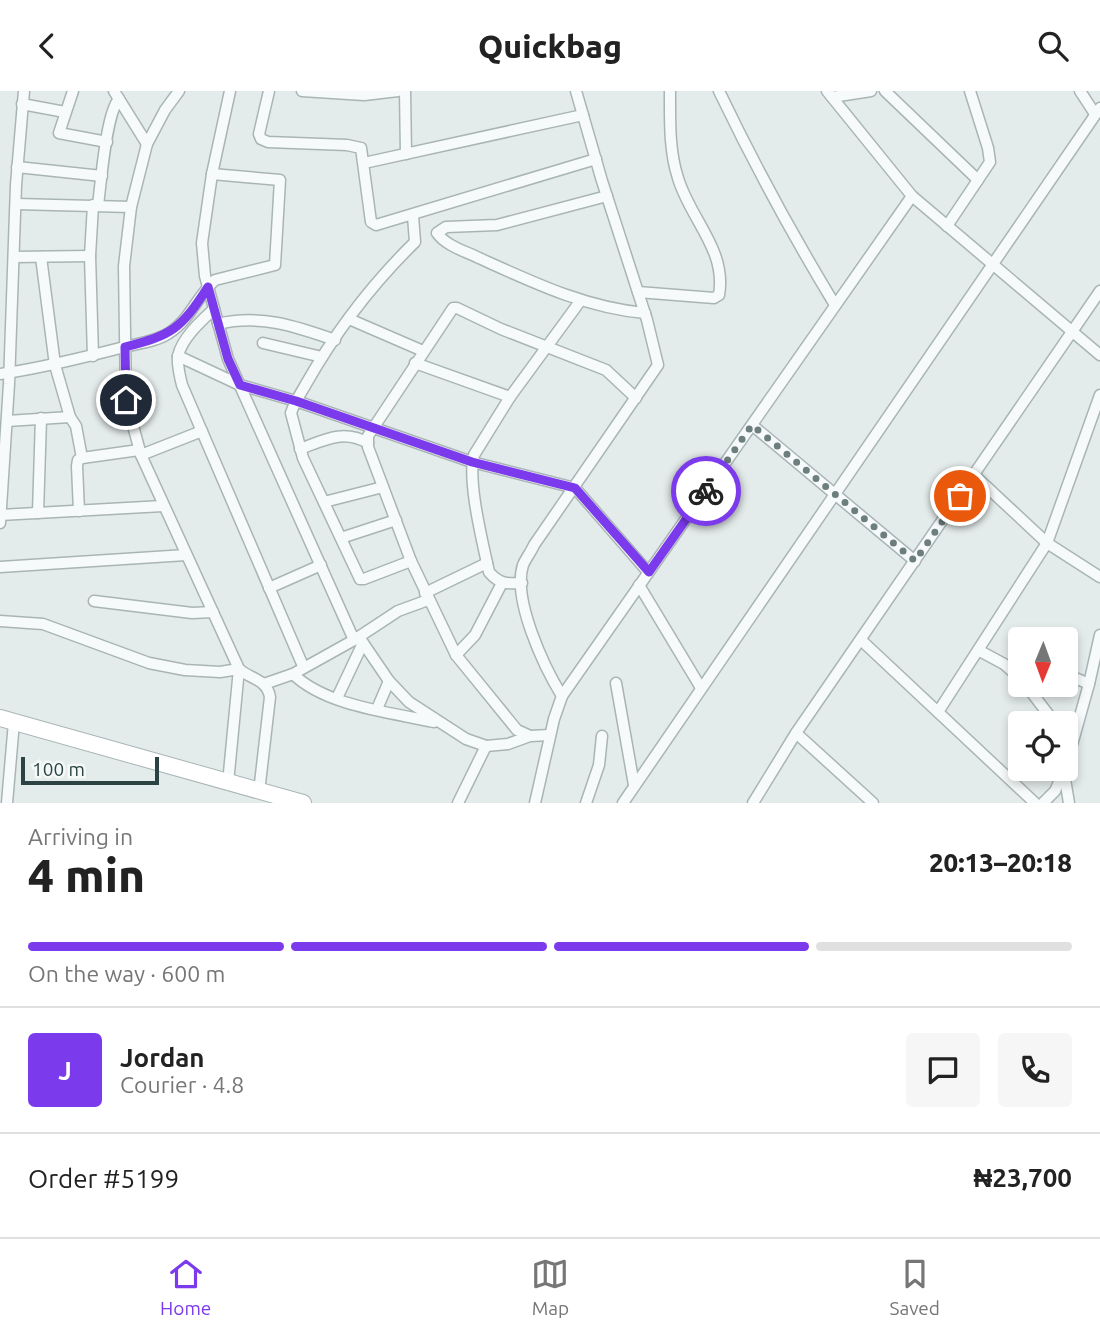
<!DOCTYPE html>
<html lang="en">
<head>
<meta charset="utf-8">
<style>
  :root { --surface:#fff; --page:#f6f6f6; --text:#222; --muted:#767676; --line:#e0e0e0; --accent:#7c3aed }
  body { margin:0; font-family:Ubuntu,sans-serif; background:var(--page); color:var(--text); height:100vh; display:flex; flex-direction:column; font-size:26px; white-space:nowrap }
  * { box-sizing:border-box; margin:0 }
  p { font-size:23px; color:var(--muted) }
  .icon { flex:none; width:38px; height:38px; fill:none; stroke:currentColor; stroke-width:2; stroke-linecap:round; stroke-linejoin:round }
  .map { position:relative; height:712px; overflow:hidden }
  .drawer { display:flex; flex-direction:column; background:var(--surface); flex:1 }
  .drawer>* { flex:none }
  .needle { width:46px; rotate:181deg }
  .buttons { position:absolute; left:1008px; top:536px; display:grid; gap:14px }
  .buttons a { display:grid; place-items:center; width:70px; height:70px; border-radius:7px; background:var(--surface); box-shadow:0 4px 10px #0003; font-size:35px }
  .scale { position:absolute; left:21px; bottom:18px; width:138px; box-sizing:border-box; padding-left:7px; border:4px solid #2d4343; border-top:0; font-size:19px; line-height:24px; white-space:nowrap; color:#2d4343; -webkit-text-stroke:5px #f4f9f8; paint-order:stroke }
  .pin { position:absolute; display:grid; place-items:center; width:60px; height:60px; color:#fff; margin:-30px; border:4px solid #fff; border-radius:50%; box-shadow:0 2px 7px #0007 }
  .courier { position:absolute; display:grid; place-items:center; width:70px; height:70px; margin:-35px; border:5px solid #7c3aed; border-radius:50%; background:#fff; color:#222; box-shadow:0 2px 9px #0007 }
  .overview em { font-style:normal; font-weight:800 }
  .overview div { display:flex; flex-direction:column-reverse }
  .overview { display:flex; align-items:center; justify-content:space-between; height:119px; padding:0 28px }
  h1 { font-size:46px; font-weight:800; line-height:52px }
  .bar { display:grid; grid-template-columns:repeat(4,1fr); gap:10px 7px; align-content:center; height:84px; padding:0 28px }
  .bar i { height:9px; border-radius:5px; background:var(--line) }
  .bar .selected { background:var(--accent) }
  .bar p { grid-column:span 4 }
  .line { display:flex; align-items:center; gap:18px; padding:0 28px; border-top:2px solid var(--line) }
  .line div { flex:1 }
  .round { display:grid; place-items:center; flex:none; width:74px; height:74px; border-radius:7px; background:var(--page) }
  header { display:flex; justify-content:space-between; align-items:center; height:91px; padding:0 28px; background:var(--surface); font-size:32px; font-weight:800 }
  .dock { display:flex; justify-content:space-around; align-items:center; height:98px; border-top:2px solid var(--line); background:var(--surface); font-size:19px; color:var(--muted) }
  .dock a { display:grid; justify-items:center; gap:4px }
  .dock .selected { color:var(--accent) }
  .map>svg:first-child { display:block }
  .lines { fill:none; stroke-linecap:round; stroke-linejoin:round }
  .minor-casing { stroke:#a9b5b5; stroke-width:13 }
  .secondary-casing { stroke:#a9b5b5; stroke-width:18 }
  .minor { stroke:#f7fafa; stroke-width:10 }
  .secondary { stroke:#fff; stroke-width:16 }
  .done { stroke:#6d7e7e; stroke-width:7; stroke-dasharray:0 12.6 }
  .route { stroke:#7c3aed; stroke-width:9 }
</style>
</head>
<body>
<header><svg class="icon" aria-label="back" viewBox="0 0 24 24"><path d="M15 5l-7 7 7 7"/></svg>Quickbag<svg class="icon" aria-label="search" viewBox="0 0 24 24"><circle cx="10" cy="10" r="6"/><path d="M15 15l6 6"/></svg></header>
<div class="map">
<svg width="1100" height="712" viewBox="0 0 1100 712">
  <rect width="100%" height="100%" fill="#e4ebeb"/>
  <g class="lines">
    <g class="minor-casing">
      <g id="minor">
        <polyline points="73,0 59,42 107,51"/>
        <polyline points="114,0 147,53"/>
        <path d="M179,0L165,19L147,53L131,116L124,175L126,309L141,364L239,578C250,588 267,588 270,606L259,701"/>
        <polyline points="230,0 212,83 202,152 205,185 228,268 354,549"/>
        <polyline points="269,0 259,43 261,48 268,51 347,54 361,57 371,131 376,134 596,68"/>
        <polyline points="302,0 364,4 398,0"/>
        <polyline points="405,0 406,63"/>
        <path d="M719,0C754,73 793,145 835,214"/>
        <polyline points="827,0 912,105 1100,264"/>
        <polyline points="885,0 978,89"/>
        <polyline points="1080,0 1095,23"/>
        <polyline points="832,6 871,0"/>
        <polyline points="22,13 65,21"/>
        <polyline points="364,72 583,24"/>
        <polyline points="17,76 102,85"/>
        <path d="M607,105L497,134L446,136L437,142C446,155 465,160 479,167C532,191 586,217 645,222"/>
        <polyline points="16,113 131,116"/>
        <path d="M98,114C101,92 106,22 119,8"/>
        <polyline points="947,135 990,71 988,57 970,0"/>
        <polyline points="14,166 90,165"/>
        <polyline points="41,166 55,274 70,326 76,335 82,367 78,369 77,375 79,420"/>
        <path d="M638,201L714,207L719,204C727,159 690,128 678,87C669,60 670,29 670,0"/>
        <path d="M214,218C201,230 182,247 178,265C177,274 180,286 182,294L303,575"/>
        <polyline points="349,228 423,260"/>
        <path d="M218,233C260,223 295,235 335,249"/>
        <polyline points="263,252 322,266"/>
        <polyline points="93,265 90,165 93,114"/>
        <polyline points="178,265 240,294 296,310 472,371 575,397 648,481"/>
        <polyline points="415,272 510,306"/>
        <path d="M0,283C43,277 86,266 128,255C141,252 157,250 169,242C190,229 197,205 215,189L275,174L280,89L212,83"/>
        <polyline points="7,330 70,326"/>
        <polyline points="752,334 915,470"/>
        <path d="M300,358C324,349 343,338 368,352"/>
        <polyline points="141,364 202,340"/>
        <polyline points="82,367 139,359"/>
        <polyline points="974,384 1047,452 1100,486"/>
        <polyline points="324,411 383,396"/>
        <polyline points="38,422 41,327"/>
        <polyline points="0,424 163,415"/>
        <polyline points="0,432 9,293 16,94 24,0"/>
        <polyline points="341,447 396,429"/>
        <path d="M411,470L364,488H360L303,367L291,322C294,312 301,302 306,293C335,242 373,192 415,151L413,125"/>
        <polyline points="0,476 186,464"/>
        <path d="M522,492C507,493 499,493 489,481C483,453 467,390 474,364L510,306L581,209"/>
        <polyline points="639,494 701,597"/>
        <polyline points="269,497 321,474"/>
        <polyline points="425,502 487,472"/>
        <polyline points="94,510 192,522 213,521"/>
        <polyline points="0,530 43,533 149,572 185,579 220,581 239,578"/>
        <polyline points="359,546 389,590 409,611 466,648 486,655 508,653 530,645 550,644"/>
        <polyline points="861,549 1035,712"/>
        <polyline points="978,559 1004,573 1020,587"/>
        <polyline points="456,564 475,544 502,492"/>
        <path d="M293,583C326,615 389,621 434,631"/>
        <polyline points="1066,583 1089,593"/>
        <polyline points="616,592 634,694"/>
        <polyline points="264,593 293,583 354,549 398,520 428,509"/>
        <polyline points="1025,593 1055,632"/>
        <path d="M562,605C544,576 512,508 523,474C526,467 531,461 534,454L658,274L647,229L602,90L576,0"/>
        <polyline points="337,607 363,552"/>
        <polyline points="377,618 389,590"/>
        <polyline points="938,621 1047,452 1100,304"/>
        <polyline points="796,642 873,712"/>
        <polyline points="530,645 517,639 456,564 411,470 368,356 368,345 453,217 457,217 501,238 606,279 636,307"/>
        <polyline points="1066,675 1089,593 1100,544"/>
        <polyline points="1064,682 1069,712"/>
        <polyline points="228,692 239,578"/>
        <polyline points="7,712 14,631"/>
        <polyline points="458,712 486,655"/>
        <polyline points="535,712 554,628 562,605 912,105"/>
        <polyline points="586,712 599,674 602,645"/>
        <polyline points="623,712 1100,17"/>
        <polyline points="753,712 796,642 1100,200"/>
        <polyline points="1043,712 1055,700 1065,677"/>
      </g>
    </g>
    <g class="secondary-casing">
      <polyline id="secondary" points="0,627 303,712"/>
    </g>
    <use href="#minor" class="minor"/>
    <use href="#secondary" class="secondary"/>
  </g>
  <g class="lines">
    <polyline class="done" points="706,400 752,334 915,470 960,405"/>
    <path class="route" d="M126,309L125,256C172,244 181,238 208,196L228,268L240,294L296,310L472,371L575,397L649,481L706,400"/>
  </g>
</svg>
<div class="buttons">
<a><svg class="needle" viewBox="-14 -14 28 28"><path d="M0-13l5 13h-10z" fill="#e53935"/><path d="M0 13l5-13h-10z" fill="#767676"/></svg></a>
<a><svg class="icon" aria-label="locate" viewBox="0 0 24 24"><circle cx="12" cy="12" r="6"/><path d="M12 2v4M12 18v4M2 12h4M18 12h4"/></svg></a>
</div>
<div class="scale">100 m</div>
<div class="pin" style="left:960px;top:405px;background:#ea580c"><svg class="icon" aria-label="bag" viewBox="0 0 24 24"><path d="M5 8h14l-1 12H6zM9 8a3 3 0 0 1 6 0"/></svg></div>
<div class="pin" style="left:126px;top:309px;background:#1f2937"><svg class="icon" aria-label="home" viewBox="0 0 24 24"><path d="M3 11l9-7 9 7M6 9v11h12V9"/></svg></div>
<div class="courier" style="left:706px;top:400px"><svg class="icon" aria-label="bike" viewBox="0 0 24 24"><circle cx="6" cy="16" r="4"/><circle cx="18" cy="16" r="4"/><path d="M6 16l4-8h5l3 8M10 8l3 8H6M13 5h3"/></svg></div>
</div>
<section class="drawer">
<div class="overview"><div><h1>4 min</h1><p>Arriving in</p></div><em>20:13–20:18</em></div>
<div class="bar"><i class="selected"></i><i class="selected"></i><i class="selected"></i><i></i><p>On the way · 600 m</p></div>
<div class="line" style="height:126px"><b class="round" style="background:var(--accent);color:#fff">J</b><div><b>Jordan</b><p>Courier · 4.8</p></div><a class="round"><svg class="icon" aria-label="chat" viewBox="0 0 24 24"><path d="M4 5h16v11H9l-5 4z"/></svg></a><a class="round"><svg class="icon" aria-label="phone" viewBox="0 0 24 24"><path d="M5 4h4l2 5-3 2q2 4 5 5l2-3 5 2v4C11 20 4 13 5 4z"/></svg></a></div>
<div class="line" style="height:91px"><div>Order #5199</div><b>₦23,700</b></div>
</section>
<nav class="dock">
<a class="selected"><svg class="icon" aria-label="home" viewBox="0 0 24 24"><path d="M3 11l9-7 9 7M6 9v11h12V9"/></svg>Home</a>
<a><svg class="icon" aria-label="map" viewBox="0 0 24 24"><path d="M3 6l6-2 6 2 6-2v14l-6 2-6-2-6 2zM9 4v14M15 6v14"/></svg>Map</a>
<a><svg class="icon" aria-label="saved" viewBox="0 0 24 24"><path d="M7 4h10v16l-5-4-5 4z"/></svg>Saved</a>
</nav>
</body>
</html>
